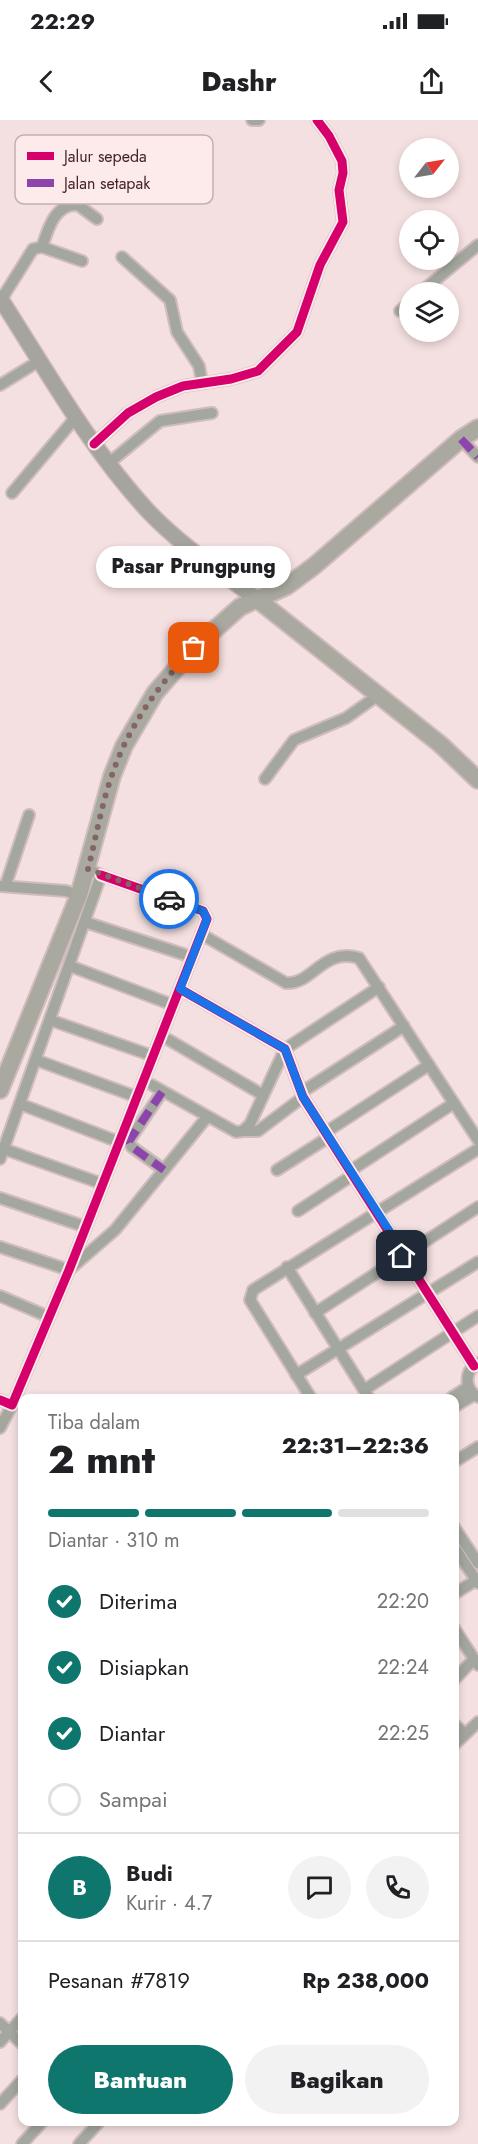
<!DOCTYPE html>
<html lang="id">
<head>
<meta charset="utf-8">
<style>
  :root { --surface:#fff; --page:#f2f2f2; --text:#202124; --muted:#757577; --line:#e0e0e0; --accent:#0f766e }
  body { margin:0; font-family:Jost,sans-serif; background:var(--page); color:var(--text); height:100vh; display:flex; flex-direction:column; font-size:22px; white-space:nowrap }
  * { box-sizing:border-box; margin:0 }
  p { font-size:20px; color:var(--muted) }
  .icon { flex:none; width:33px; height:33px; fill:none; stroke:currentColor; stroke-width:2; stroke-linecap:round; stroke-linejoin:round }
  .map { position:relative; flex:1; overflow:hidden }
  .side { position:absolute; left:18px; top:1274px; width:441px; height:732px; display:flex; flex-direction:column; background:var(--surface); border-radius:12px; box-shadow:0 3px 9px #0003 }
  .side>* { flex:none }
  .needle { width:39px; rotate:59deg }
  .fabs { position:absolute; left:399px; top:18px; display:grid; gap:12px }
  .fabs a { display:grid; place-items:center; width:60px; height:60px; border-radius:50%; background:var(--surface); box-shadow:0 3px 9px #0003; font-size:30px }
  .pin { position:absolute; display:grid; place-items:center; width:51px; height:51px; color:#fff; margin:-26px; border-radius:12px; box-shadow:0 3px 9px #0006 }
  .courier { position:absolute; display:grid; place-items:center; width:60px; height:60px; margin:-30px; border:4px solid #1a73e8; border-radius:50%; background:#fff; color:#222; box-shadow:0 2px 8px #0007 }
  .bubble { position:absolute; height:42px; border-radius:21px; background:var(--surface); box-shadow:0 3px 9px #0003; font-size:20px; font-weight:800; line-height:42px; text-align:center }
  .overview em { font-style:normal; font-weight:800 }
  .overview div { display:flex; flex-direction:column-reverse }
  .overview { display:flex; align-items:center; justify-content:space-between; height:102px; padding:0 30px }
  h1 { font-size:39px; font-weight:800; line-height:45px }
  .bar { display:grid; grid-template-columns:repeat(4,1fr); gap:9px 6px; align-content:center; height:72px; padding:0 30px }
  .bar i { height:8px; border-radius:4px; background:var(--line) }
  .bar .active { background:var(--accent) }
  .bar p { grid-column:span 4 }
  .line { display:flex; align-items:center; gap:15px; padding:0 30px; border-top:2px solid var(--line) }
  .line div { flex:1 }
  .round { display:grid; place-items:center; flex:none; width:63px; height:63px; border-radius:32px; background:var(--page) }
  ol { padding:0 30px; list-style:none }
  li { display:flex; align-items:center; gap:18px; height:66px }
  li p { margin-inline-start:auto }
  li .icon { padding:6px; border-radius:50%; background:var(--accent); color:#fff; stroke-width:4 }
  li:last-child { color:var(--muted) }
  li i { width:33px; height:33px; border:3px solid var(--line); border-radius:50% }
  .action { display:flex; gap:12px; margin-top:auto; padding:12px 30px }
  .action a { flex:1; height:69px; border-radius:36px; background:var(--accent); color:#fff; font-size:24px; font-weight:800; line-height:69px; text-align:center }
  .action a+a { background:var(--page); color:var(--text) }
  .status { display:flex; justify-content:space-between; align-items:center; height:42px; padding:0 30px; background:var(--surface); direction:ltr }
  .status svg { height:16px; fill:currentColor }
  header { display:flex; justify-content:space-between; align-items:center; height:78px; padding:0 30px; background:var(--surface); font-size:27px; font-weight:800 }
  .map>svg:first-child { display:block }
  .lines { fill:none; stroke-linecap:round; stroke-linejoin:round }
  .street-casing { stroke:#d0bcbd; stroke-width:14 }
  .secondary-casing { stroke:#d0bcbd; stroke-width:18 }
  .primary-casing { stroke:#d0bcbd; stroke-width:20 }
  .street { stroke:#a4a79e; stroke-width:10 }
  .secondary { stroke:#a6a59d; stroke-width:15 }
  .primary { stroke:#aaa9a0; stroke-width:16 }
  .quiet { stroke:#8e44ad; stroke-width:8; stroke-dasharray:15 8; stroke-linecap:butt }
  .cycleway-casing { stroke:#fdeaea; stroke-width:13 }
  .cycleway { stroke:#d6006c; stroke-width:9 }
  .done { stroke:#836567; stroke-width:6; stroke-dasharray:0 10.8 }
  .route { stroke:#1a73e8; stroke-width:8 }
  .key { fill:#fdeaea; stroke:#c6aeaf; stroke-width:1.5 }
  .key-label { font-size:16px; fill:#452326 }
</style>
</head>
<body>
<div class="status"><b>22:29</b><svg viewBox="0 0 49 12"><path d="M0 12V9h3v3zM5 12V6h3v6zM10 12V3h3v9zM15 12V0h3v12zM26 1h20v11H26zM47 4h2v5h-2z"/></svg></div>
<header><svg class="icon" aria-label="back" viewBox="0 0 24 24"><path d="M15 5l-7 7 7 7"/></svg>Dashr<svg class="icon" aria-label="share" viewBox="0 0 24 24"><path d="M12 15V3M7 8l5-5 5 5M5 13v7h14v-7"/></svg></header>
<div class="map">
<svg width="478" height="2024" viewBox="0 0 478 2024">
  <rect width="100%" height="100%" fill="#f5e0e1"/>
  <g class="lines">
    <g class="street-casing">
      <g id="street">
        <polyline points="252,0 259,0"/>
        <path d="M42,127C48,109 55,83 78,85L97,99"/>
        <polyline points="122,137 170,180 177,212 199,246 202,262"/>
        <polyline points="421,172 478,125"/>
        <polyline points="1,180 33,129 42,127 82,141"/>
        <polyline points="400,191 410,182"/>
        <polyline points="0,265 39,241"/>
        <polyline points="461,319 478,337"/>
        <polyline points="94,324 128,293 156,277 183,266 231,259 258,251 297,212 320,145 343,102 339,70 343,53 342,41 329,16 317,0"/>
        <polyline points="109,343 160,301 212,293"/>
        <polyline points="12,373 76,297"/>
        <polyline points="265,659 294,620 346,598 377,576"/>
        <polyline points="6,764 29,695"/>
        <polyline points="0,766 66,771 79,775"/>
        <polyline points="85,802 192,837"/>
        <path d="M201,814L286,863C312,865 323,827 359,838L478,1020"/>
        <polyline points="70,846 173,885"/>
        <polyline points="180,869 285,929 303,977 474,1246"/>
        <polyline points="50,900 153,936"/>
        <polyline points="169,920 263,975"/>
        <polyline points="36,940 137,977"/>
        <polyline points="152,965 236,1012 243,1011 250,1004 285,929 379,867"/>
        <polyline points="162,972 129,1021 132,1027 164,1050"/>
        <polyline points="302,972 404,906"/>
        <polyline points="20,984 119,1022"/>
        <polyline points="243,1011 258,1011 303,977"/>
        <polyline points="326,1012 429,945"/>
        <polyline points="4,1029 103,1064"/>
        <polyline points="0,1039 101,755 88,749"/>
        <polyline points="277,1050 329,1017"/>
        <polyline points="350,1051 454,983"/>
        <polyline points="0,1078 86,1107"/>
        <polyline points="298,1091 353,1055"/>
        <polyline points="0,1127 69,1150 115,1110 207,997"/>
        <polyline points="287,1147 369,1278"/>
        <polyline points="0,1176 49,1197"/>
        <polyline points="315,1193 478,1087"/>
        <path d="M478,1243C464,1251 464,1269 478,1277"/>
        <polyline points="296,1255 478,1142"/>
        <polyline points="364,1270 478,1196"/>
        <polyline points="311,1278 250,1180 253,1170 478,1029"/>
        <polyline points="451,1278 468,1267"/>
        <polyline points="0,1280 12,1285 69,1150 207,799 203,791 101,755"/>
        <polyline points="454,1287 474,1275"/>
        <polyline points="0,1308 12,1285"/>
        <polyline points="454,1342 478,1327"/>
        <polyline points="454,1407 478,1443"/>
        <polyline points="454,1427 478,1463"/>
        <polyline points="454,1474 478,1459"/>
        <polyline points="454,1508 478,1545"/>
        <polyline points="454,1560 474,1539"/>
        <polyline points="454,1604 465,1614"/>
        <polyline points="454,1625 478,1602"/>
        <polyline points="0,1903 22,1924"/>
        <polyline points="0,1922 22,1898"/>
        <polyline points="0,1984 22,1960"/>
        <polyline points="22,2024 43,2001"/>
        <polyline points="79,2024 100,2001"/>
      </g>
    </g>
    <g class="secondary-casing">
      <path id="secondary" d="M0,178C47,251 89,327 148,391C180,425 221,452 258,480"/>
    </g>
    <g class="primary-casing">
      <g id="primary">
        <polyline points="258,480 440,624 478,660"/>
        <polyline points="0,970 79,775 112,656 124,626 155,573 194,528 240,487 287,466 314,446 461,319 478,308"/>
      </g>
    </g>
    <use href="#street" class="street"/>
    <use href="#secondary" class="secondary"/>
    <use href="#primary" class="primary"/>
    <g class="quiet">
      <polyline points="461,319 478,337"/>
      <polyline points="162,972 129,1021 132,1027 164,1050"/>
    </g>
    <g class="cycleway-casing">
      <g id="cycleway">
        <polyline points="94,324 128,293 156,277 183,266 231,259 258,251 297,212 320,145 343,102 339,70 343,53 342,41 329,16 317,0"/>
        <polyline points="180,869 285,929 303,977 474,1246"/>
        <polyline points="0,1280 12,1285 69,1150 207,799 203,791 101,755"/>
      </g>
    </g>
    <use href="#cycleway" class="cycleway"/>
  </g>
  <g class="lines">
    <path class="done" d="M169,779L88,749C96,718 101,686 112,655C128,607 159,564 194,528"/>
    <polyline class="route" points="169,779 203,791 207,799 180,869 285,929 303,977 405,1135 402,1136"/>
  </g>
  <rect x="15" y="15" width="198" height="69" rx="9" class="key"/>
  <rect x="27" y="32" width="27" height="8" fill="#d6006c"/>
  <rect x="27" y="59" width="27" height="8" fill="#8e44ad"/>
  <g class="key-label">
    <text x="64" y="42">Jalur sepeda</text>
    <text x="64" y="69">Jalan setapak</text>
  </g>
</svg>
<div class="fabs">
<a><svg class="needle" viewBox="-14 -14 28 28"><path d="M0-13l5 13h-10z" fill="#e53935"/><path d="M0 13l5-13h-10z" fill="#757577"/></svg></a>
<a><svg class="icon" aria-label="locate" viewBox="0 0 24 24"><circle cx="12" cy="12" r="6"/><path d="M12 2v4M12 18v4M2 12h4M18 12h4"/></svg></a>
<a><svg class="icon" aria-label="layers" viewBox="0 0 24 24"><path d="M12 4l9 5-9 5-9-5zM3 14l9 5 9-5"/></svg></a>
</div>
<div class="pin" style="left:194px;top:528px;background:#ea580c"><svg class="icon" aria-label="bag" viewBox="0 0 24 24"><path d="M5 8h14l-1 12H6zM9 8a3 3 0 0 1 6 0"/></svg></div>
<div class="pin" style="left:402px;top:1136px;background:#1f2937"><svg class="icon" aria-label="home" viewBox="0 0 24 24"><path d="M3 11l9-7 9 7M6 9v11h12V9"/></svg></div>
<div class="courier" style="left:169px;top:779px"><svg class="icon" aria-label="car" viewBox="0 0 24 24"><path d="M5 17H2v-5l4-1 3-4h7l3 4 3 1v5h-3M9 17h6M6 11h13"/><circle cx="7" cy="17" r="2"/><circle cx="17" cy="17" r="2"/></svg></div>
<div class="bubble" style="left:96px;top:426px;width:195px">Pasar Prungpung</div>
<section class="side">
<div class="overview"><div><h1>2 mnt</h1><p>Tiba dalam</p></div><em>22:31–22:36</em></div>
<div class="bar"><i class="active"></i><i class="active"></i><i class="active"></i><i></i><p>Diantar · 310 m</p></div>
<ol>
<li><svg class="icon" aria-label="check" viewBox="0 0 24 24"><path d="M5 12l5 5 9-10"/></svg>Diterima<p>22:20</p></li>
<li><svg class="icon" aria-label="check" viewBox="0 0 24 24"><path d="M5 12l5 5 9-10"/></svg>Disiapkan<p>22:24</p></li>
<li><svg class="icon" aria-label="check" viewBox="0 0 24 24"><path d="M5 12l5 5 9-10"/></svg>Diantar<p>22:25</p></li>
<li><i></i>Sampai</li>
</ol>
<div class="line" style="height:108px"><b class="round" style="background:var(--accent);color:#fff">B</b><div><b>Budi</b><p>Kurir · 4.7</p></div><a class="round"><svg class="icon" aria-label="chat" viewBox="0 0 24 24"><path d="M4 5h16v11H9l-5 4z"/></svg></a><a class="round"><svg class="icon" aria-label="phone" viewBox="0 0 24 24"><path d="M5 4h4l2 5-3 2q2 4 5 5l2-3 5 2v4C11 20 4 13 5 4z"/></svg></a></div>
<div class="line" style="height:78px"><div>Pesanan #7819</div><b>Rp 238,000</b></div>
<div class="action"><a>Bantuan</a><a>Bagikan</a></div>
</section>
</div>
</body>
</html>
